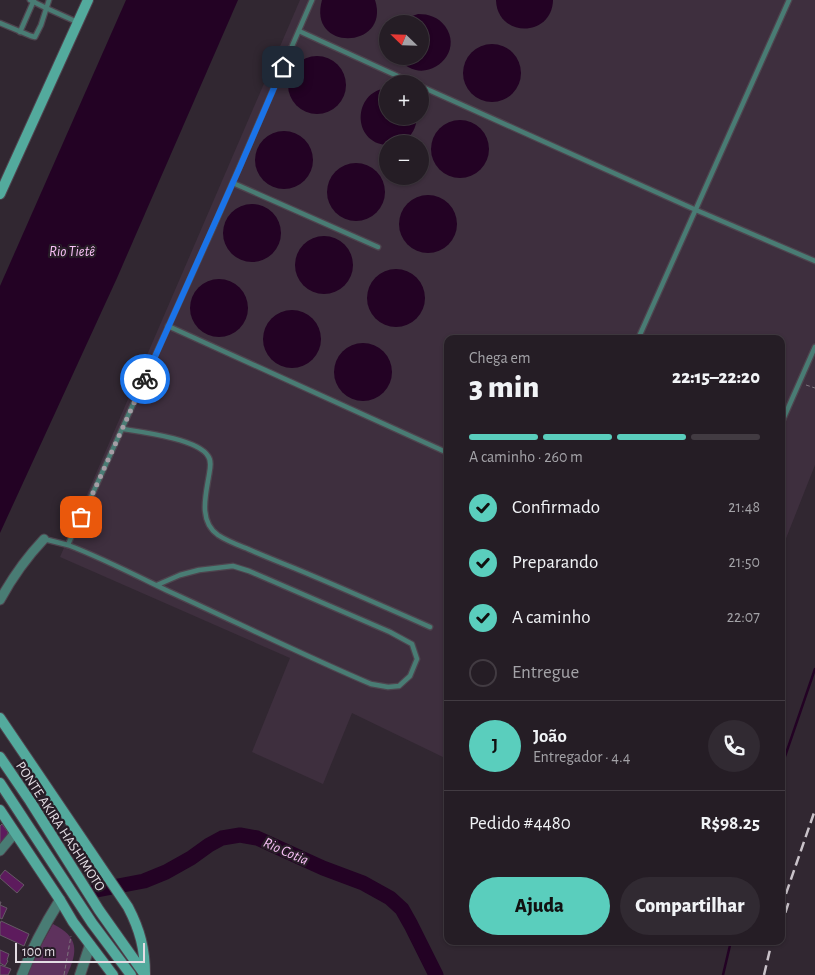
<!DOCTYPE html>
<html lang="pt">
<head>
<meta charset="utf-8">
<style>
  :root { --surface:#251d25; --page:#312a32; --text:#f1f3f6; --muted:#a3a2a7; --line:#423b42; --accent:#5acebd }
  body { margin:0; font-family:"Alegreya Sans",sans-serif; background:var(--page); color:var(--text); height:100vh; display:flex; flex-direction:column; font-size:19px; white-space:nowrap }
  * { box-sizing:border-box; margin:0 }
  p { font-size:16px; color:var(--muted) }
  .icon { flex:none; width:28px; height:28px; fill:none; stroke:currentColor; stroke-width:2; stroke-linecap:round; stroke-linejoin:round }
  .map { position:relative; flex:1; overflow:hidden }
  .panel { position:absolute; left:444px; top:335px; width:341px; height:610px; display:flex; flex-direction:column; background:var(--surface); border-radius:10px; box-shadow:0 1px 4px #0004,0 0 0 1px var(--line) }
  .panel>* { flex:none }
  .needle { width:32px; rotate:293deg }
  .buttons { position:absolute; left:379px; top:15px; display:grid; gap:10px }
  .buttons a { display:grid; place-items:center; width:50px; height:50px; border-radius:50%; background:var(--surface); box-shadow:0 1px 4px #0004,0 0 0 1px var(--line); font-size:25px }
  .scale { position:absolute; left:15px; bottom:12px; width:130px; box-sizing:border-box; padding-left:5px; border:2px solid #e4dde4; border-top:0; font-size:14px; line-height:18px; white-space:nowrap; color:#e4dde4; -webkit-text-stroke:4px #271d27; paint-order:stroke }
  .pin { position:absolute; display:grid; place-items:center; width:42px; height:42px; color:#fff; margin:-21px; border-radius:10px; box-shadow:0 2px 8px #0006 }
  .courier { position:absolute; display:grid; place-items:center; width:50px; height:50px; margin:-25px; border:4px solid #1a73e8; border-radius:50%; background:#fff; color:#222; box-shadow:0 1px 6px #0007 }
  .overview em { font-style:normal; font-weight:800 }
  .overview div { display:flex; flex-direction:column-reverse }
  .overview { display:flex; align-items:center; justify-content:space-between; height:85px; padding:0 25px }
  h1 { font-size:32px; font-weight:800; line-height:38px }
  .bar { display:grid; grid-template-columns:repeat(4,1fr); gap:8px 5px; align-content:center; height:60px; padding:0 25px }
  .bar i { height:6px; border-radius:4px; background:var(--line) }
  .bar .on { background:var(--accent) }
  .bar p { grid-column:span 4 }
  .line { display:flex; align-items:center; gap:12px; padding:0 25px; border-top:1px solid var(--line) }
  .line div { flex:1 }
  .round { display:grid; place-items:center; flex:none; width:52px; height:52px; border-radius:26px; background:var(--page) }
  ol { padding:0 25px; list-style:none }
  li { display:flex; align-items:center; gap:15px; height:55px }
  li p { margin-inline-start:auto }
  li .icon { padding:5px; border-radius:50%; background:var(--accent); color:#111; stroke-width:4 }
  li:last-child { color:var(--muted) }
  li i { width:28px; height:28px; border:2px solid var(--line); border-radius:50% }
  .button { display:flex; gap:10px; margin-top:auto; padding:10px 25px }
  .button a { flex:1; height:58px; border-radius:30px; background:var(--accent); color:#111; font-size:20px; font-weight:800; line-height:58px; text-align:center }
  .button a+a { background:var(--page); color:var(--text) }
  .map>svg:first-child { display:block }
  .built { fill:#3e2f3e; fill-rule:evenodd }
  .green { fill:#5e325d }
  .water { fill:#230224 }
  .lines { fill:none; stroke-linecap:round; stroke-linejoin:round }
  .stream { stroke:#230224; stroke-width:2.5 }
  .river { stroke:#230224; stroke-width:15 }
  .building { fill:#5d1b5d; stroke:#655965 }
  .service-casing { stroke:#4e444e; stroke-width:7 }
  .minor-casing { stroke:#4e444e; stroke-width:11 }
  .tertiary-casing { stroke:#4e444e; stroke-width:12 }
  .secondary-casing { stroke:#4e444e; stroke-width:12 }
  .path { stroke:#7d747d; stroke-width:1; stroke-dasharray:4 2.5; stroke-linecap:butt }
  .service { stroke:#497c74; stroke-width:4.5 }
  .minor { stroke:#497c74; stroke-width:9 }
  .tertiary { stroke:#497c74; stroke-width:10 }
  .secondary { stroke:#53aa9d; stroke-width:10 }
  .rail { stroke:#c9c2c9; stroke-width:2.5; stroke-dasharray:10 5; stroke-linecap:butt }
  .done { stroke:#a59da5; stroke-width:5; stroke-dasharray:0 9 }
  .route { stroke:#1a73e8; stroke-width:6 }
  .labels { text-anchor:middle; stroke-width:4.5; stroke-linejoin:round; paint-order:stroke }
  .street-label { font-size:14px; fill:#e4dde4; stroke:#271d27 }
  .water-label { font-size:15px; font-style:italic; fill:#f8c0f6; stroke:#271d27 }
</style>
</head>
<body>
<div class="map">
<svg width="815" height="975" viewBox="0 0 815 975">
  <rect width="100%" height="100%" fill="#312731"/>
  <path class="built" d="M300,0H815V465L781,551V339H448L447,759L352,713L323,784L252,752L290,658L60,557ZM388,24H420V56H388ZM388,84H420V116H388ZM388,144H420V176H388Z"/>
  <path class="green" d="M53,924C79,937 78,951 67,975H27L43,942Z"/>
  <g class="water">
    <polygon points="126,0 238,0 117,278 0,533 0,286"/>
    <path d="M322,0H375C391,49 307,53 322,0Z"/>
    <path d="M496,0H553C552,38 497,38 496,0Z"/>
    <path d="M418,14C429,14 438,17 445,26C467,56 420,91 397,56H420V24H400L406,18Z"/>
    <circle cx="492" cy="73" r="29"/>
    <circle cx="317" cy="85" r="29"/>
    <path d="M387,88L388,116H417C416,135 405,144 388,144L387,145C352,143 352,92 387,88Z"/>
    <circle cx="460" cy="149" r="29"/>
    <circle cx="284" cy="160" r="29"/>
    <circle cx="356" cy="192" r="29"/>
    <circle cx="428" cy="224" r="29"/>
    <circle cx="252" cy="233" r="29"/>
    <circle cx="324" cy="265" r="29"/>
    <circle cx="396" cy="298" r="29"/>
    <circle cx="219" cy="308" r="29"/>
    <circle cx="292" cy="339" r="29"/>
    <circle cx="363" cy="372" r="29"/>
  </g>
  <g class="lines">
    <g class="stream">
      <polyline points="781,768 815,669"/>
      <polyline points="723,975 731,941"/>
    </g>
    <polyline class="river" points="97,890 144,881 166,872 191,858 209,845 222,838 240,835 257,838 323,868 363,883 390,898 402,909 411,925 436,975"/>
  </g>
  <g class="building">
    <polygon points="2,824 8,832 7,838 0,845 0,826"/>
    <polygon points="5,870 24,885 17,893 0,878 0,876"/>
    <polygon points="0,902 1,902 0,905 7,908 2,919 0,918"/>
    <polygon points="1,921 29,934 24,946 0,935 0,924"/>
    <polygon points="0,950 9,954 7,960 8,961 5,966 0,963"/>
    <polygon points="0,965 11,969 8,975 0,975"/>
  </g>
  <g class="lines">
    <g class="service-casing">
      <g id="service">
        <polyline points="30,0 46,8 77,22"/>
        <polyline points="0,23 31,36 35,37 41,25 49,0"/>
        <polyline points="299,31 415,84"/>
        <polyline points="20,32 34,0"/>
        <polyline points="420,86 696,210 815,261"/>
        <polyline points="233,183 378,247"/>
        <polyline points="168,326 448,453"/>
        <polyline points="638,339 789,0"/>
        <polyline points="781,424 815,347"/>
        <path d="M123,429C142,432 198,439 208,456C212,461 210,469 209,475C206,494 198,521 218,535C227,541 238,545 248,549C264,556 279,562 294,568C340,587 385,607 430,627"/>
        <polyline points="44,539 68,545 75,528 87,506 213,228 312,0"/>
        <path d="M68,545C102,558 135,575 168,591C236,622 303,655 371,684L388,687L399,686L410,676L417,659L412,644L390,632L249,571L233,566L199,570L180,575L157,585"/>
      </g>
    </g>
    <g class="minor-casing">
      <g id="minor">
        <path d="M0,600C12,578 27,557 44,539"/>
        <polyline points="0,851 15,833"/>
      </g>
    </g>
    <g class="tertiary-casing">
      <g id="tertiary">
        <path d="M22,975C32,948 45,924 60,900"/>
        <polyline points="80,975 90,945"/>
      </g>
    </g>
    <g class="secondary-casing">
      <g id="secondary">
        <polyline points="0,194 88,0"/>
        <path d="M0,718L128,907C140,930 145,949 145,975"/>
        <polyline points="0,757 30,801 99,910 145,975"/>
        <polyline points="0,783 92,923 131,975"/>
        <polyline points="0,810 60,900 73,922 113,975"/>
      </g>
    </g>
    <g class="path">
      <polyline points="806,385 815,388"/>
      <polyline points="64,975 71,936"/>
    </g>
    <use href="#service" class="service"/>
    <use href="#minor" class="minor"/>
    <use href="#tertiary" class="tertiary"/>
    <use href="#secondary" class="secondary"/>
    <g class="rail">
      <polyline points="781,908 815,810"/>
      <polyline points="781,927 789,901"/>
      <polyline points="764,975 772,941"/>
    </g>
  </g>
  <g class="lines">
    <polyline class="done" points="81,517 87,506 145,379"/>
    <polyline class="route" points="145,379 239,169 283,67"/>
  </g>
  <g class="labels">
    <g class="street-label">
      <text transform="translate(61 826) rotate(57)" y="5">PONTE AKIRA HASHIMOTO</text>
    </g>
    <g class="water-label">
      <text x="72" y="256">Rio Tietê</text>
      <text transform="translate(286 851) rotate(24)" y="5">Rio Cotia</text>
    </g>
  </g>
</svg>
<div class="buttons">
<a><svg class="needle" viewBox="-14 -14 28 28"><path d="M0-13l5 13h-10z" fill="#e53935"/><path d="M0 13l5-13h-10z" fill="#a3a2a7"/></svg></a>
<a>+</a>
<a>−</a>
</div>
<div class="scale">100 m</div>
<div class="pin" style="left:81px;top:517px;background:#ea580c"><svg class="icon" aria-label="bag" viewBox="0 0 24 24"><path d="M5 8h14l-1 12H6zM9 8a3 3 0 0 1 6 0"/></svg></div>
<div class="pin" style="left:283px;top:67px;background:#1f2937"><svg class="icon" aria-label="home" viewBox="0 0 24 24"><path d="M3 11l9-7 9 7M6 9v11h12V9"/></svg></div>
<div class="courier" style="left:145px;top:379px"><svg class="icon" aria-label="bike" viewBox="0 0 24 24"><circle cx="6" cy="16" r="4"/><circle cx="18" cy="16" r="4"/><path d="M6 16l4-8h5l3 8M10 8l3 8H6M13 5h3"/></svg></div>
<section class="panel">
<div class="overview"><div><h1>3 min</h1><p>Chega em</p></div><em>22:15–22:20</em></div>
<div class="bar"><i class="on"></i><i class="on"></i><i class="on"></i><i></i><p>A caminho · 260 m</p></div>
<ol>
<li><svg class="icon" aria-label="check" viewBox="0 0 24 24"><path d="M5 12l5 5 9-10"/></svg>Confirmado<p>21:48</p></li>
<li><svg class="icon" aria-label="check" viewBox="0 0 24 24"><path d="M5 12l5 5 9-10"/></svg>Preparando<p>21:50</p></li>
<li><svg class="icon" aria-label="check" viewBox="0 0 24 24"><path d="M5 12l5 5 9-10"/></svg>A caminho<p>22:07</p></li>
<li><i></i>Entregue</li>
</ol>
<div class="line" style="height:90px"><b class="round" style="background:var(--accent);color:#111">J</b><div><b>João</b><p>Entregador · 4.4</p></div><a class="round"><svg class="icon" aria-label="phone" viewBox="0 0 24 24"><path d="M5 4h4l2 5-3 2q2 4 5 5l2-3 5 2v4C11 20 4 13 5 4z"/></svg></a></div>
<div class="line" style="height:65px"><div>Pedido #4480</div><b>R$98.25</b></div>
<div class="button"><a>Ajuda</a><a>Compartilhar</a></div>
</section>
</div>
</body>
</html>
